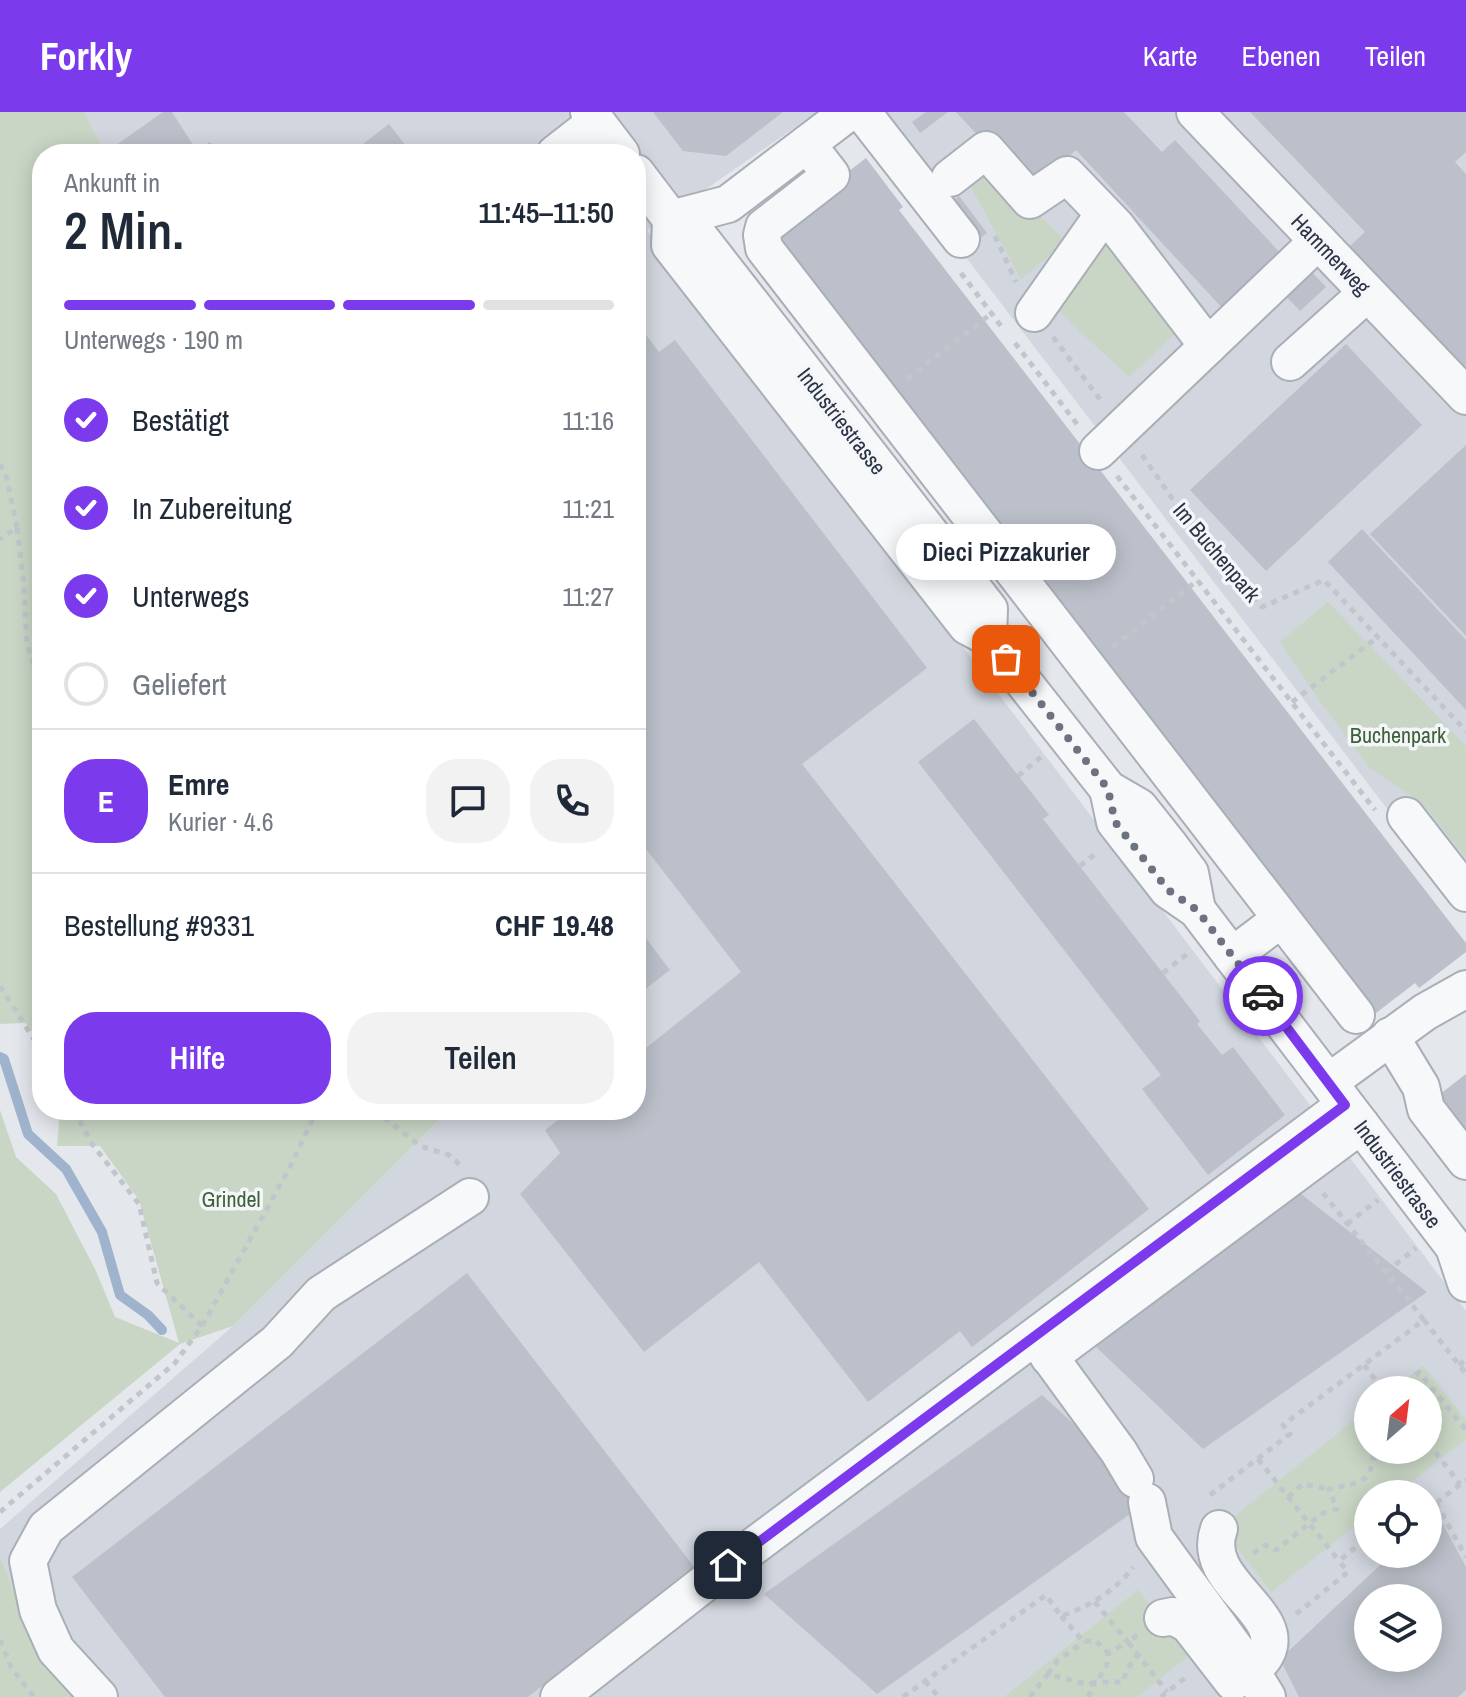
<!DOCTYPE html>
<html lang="de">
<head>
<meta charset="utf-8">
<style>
  :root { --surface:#fff; --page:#f2f2f3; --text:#1f2937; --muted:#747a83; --line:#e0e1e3; --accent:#7c3aed }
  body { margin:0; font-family:"Archivo Narrow",sans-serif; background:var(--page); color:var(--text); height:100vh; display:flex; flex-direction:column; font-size:30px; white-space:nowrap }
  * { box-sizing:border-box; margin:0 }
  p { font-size:26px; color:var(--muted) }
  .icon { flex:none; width:44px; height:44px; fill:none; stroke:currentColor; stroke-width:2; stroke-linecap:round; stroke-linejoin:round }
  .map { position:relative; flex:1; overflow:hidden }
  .details { position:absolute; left:32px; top:32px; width:614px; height:976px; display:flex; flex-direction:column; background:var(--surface); border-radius:32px; box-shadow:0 4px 20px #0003 }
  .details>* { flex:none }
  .needle { width:52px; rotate:28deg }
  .fabs { position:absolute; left:1354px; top:1264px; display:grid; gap:16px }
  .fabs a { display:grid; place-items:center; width:88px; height:88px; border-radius:50%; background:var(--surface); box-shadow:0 4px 20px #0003; font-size:40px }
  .pin { position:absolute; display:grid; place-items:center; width:68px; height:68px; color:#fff; margin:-34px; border-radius:16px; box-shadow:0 4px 12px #0006 }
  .courier { position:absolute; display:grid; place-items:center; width:80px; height:80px; margin:-40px; border:6px solid #7c3aed; border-radius:50%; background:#fff; color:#222; box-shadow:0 2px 10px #0007 }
  .bubble { position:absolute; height:56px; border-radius:28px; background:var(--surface); box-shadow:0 4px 20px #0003; font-size:26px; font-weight:600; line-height:56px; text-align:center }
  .headline em { font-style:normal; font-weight:600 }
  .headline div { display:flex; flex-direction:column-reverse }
  .headline { display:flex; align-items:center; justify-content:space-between; height:136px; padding:0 32px }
  h1 { font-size:52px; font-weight:600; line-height:60px }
  .bar { display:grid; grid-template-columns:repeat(4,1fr); gap:12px 8px; align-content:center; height:96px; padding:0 32px }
  .bar i { height:10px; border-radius:6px; background:var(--line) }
  .bar .selected { background:var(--accent) }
  .bar p { grid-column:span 4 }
  .line { display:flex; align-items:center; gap:20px; padding:0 32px; border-top:2px solid var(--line) }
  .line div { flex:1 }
  .round { display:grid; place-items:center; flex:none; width:84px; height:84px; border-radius:32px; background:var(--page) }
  ol { padding:0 32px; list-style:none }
  li { display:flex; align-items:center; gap:24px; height:88px }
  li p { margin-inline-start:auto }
  li .icon { padding:8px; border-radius:50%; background:var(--accent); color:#fff; stroke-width:4 }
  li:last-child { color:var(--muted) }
  li i { width:44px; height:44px; border:4px solid var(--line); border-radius:50% }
  .primary-button { display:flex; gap:16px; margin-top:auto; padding:16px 32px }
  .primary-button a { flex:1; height:92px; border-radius:32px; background:var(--accent); color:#fff; font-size:32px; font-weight:600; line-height:92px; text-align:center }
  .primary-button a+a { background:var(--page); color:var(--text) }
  header { display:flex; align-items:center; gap:48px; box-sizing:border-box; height:112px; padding:0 40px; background:var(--accent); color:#fff }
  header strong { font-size:38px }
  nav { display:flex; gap:44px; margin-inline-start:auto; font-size:28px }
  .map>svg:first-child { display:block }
  .built { fill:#d2d6de; fill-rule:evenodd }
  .green { fill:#c9d6c5 }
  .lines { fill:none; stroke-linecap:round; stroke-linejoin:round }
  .stream { stroke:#9fb4cc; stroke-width:10 }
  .building { fill:#bbc0ca; fill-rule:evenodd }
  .minor-casing { stroke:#a9aeb7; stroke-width:40 }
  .path { stroke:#c2c5cb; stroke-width:5; stroke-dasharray:6 6; stroke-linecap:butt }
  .minor { stroke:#f7f8fa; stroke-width:36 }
  .done { stroke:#6c737f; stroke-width:8; stroke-dasharray:0 14.4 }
  .route { stroke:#7c3aed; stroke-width:10 }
  .labels { text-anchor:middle; stroke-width:7; stroke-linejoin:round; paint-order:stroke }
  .street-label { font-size:22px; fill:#2b3445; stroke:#f4f6f9 }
  .park-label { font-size:22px; fill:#3f6138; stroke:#f4f6f9 }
</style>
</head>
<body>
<header>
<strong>Forkly</strong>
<nav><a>Karte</a><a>Ebenen</a><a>Teilen</a></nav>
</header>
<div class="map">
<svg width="1466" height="1585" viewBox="0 0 1466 1585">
  <rect width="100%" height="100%" fill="#e4e7ec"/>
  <g class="built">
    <path d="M84,0H817L647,118L1466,1199V1585H82L34,1531L0,1444V1417L233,1214L449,998H636V42H106ZM1368,1278H1428V1338H1368ZM1368,1382H1428V1442H1368ZM1368,1486H1428V1546H1368Z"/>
    <polygon points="855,0 1466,0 1466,800"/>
  </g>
  <g class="green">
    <polygon points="0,0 84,0 106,42 42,42 42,933 26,911 0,912"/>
    <polygon points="990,53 1066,130 1021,167 966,66"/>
    <polygon points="1111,120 1184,213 1129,265 1052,193"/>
    <polygon points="1328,490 1466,634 1466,746 1422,691 1370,656 1321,591 1280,530"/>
    <polygon points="0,998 16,1045 56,1082 96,1159 115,1205 179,1231 139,1088 100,1034 57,1034 60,998 449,998 233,1214 180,1232 0,1380"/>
    <polygon points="1423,1254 1466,1308 1466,1327 1396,1382 1368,1382 1368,1404 1271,1480 1221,1415 1368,1297 1368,1338 1428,1338 1428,1278 1392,1278"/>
    <polygon points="0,1444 34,1531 82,1585 0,1585"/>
    <polygon points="1138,1478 1191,1542 1137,1585 1004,1585"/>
  </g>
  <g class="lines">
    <polyline class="stream" points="0,945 4,947 28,1022 66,1057 102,1120 120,1183 148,1203 162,1218"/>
  </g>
  <g class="building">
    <polygon points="163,0 172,0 197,39 210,30 218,42 115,42 112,36"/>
    <polygon points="653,0 783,0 726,44 683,39"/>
    <polygon points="926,0 948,0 920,21 912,10"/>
    <polygon points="956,0 1124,0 1162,40 1175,28 1284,145 1225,199 1076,38 1031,80"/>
    <polygon points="1250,0 1466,0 1466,40 1455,50 1466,62 1466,253 1463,255 1348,136 1365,120"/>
    <polygon points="389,12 412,42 350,42"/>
    <polygon points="866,46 903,95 899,98 1466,831 1466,840 1419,876 1415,871 1376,901 766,123"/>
    <polygon points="959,84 987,121 979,127 951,90"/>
    <polygon points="1308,156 1326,175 1300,199 1282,180"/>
    <polygon points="636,210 659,240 675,228 927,556 802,652 1149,1097 972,1235 960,1219 868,1290 759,1150 644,1240 520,1082 560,1041 545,1018 571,998 636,998 636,944 741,860 636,724"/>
    <polygon points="1346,232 1422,313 1266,459 1190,378"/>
    <polygon points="1466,333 1466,524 1370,422"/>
    <polygon points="1362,417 1466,528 1466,598 1328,450"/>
    <polygon points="974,607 1049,703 1043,707 1200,909 1197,912 1222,943 1233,935 1285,1003 1208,1063 1142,977 1161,963 918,650"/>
    <polygon points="636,813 670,858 636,884"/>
    <polygon points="1466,962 1466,1018 1439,983"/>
    <polygon points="1301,1082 1427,1180 1203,1337 1092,1231"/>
    <polygon points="467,1161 695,1456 528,1585 165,1585 72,1465"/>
    <polygon points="1042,1283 1154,1385 877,1582 764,1482"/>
    <path d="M1437,1401L1466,1455V1578L1458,1585H1299L1280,1547L1392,1442H1428V1409ZM1368,1486H1428V1546H1368Z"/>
  </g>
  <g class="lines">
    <g class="minor-casing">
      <g id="minor">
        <polyline points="589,0 621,42"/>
        <polyline points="862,0 961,127"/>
        <polyline points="1195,0 1466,284"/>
        <polyline points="807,32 831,63 764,115 762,123 764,136 1356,903"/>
        <polyline points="555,42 596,10"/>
        <polyline points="636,61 671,107 694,118 989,497 988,525"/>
        <polyline points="950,66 986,38 1030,88 1067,63 1116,114 1208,234 1098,339"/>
        <polyline points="671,107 670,133 967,514 988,525 1108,677 1139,695 1170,734 1190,761 1197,798"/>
        <polyline points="671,107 728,92 849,0"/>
        <polyline points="1034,201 1103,103"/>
        <polyline points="1208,234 1318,129"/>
        <polyline points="1290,250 1367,181"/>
        <polyline points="1108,677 1115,710 1168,778 1197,798 1454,1135 1466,1171"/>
        <polyline points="1406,704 1466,781"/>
        <polyline points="1232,844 1281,807"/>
        <polyline points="1390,924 1421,975 1426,997 1466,1049"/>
        <polyline points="1329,970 1425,900 1466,877"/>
        <polyline points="1035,1225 1119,1340 1135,1367"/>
        <polyline points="1049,1245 1361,1013"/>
        <polyline points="1147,1390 1154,1425 1248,1554 1267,1585"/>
        <path d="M1163,1506L1173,1504L1188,1512L1233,1570C1244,1562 1260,1554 1266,1542C1288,1500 1199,1470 1219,1417"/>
        <polyline points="99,1585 56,1538 38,1498 28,1449 46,1416 277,1230 321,1182 470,1085"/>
        <polyline points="559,1585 715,1463 1345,993"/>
      </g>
    </g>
    <g class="path">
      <polyline points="995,124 1016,170"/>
      <polyline points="961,161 1001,214"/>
      <polyline points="1053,225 1102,290"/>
      <polyline points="1015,231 1077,312"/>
      <polyline points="907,267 992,201"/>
      <polyline points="1142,343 1181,399 1262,495 1324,468 1466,619"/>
      <polyline points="0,352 7,367 17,416 0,427"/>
      <polyline points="1117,364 1375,698"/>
      <polyline points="17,416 23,465 27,533 42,577"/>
      <polyline points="1113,535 1198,468"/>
      <polyline points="1292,590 1378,525"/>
      <polyline points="1018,664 1041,645"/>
      <polyline points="1080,754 1098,740"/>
      <polyline points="1163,861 1187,842"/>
      <polyline points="0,874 42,940"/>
      <polyline points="74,998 92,1032 139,1092 157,1171 202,1214"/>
      <polyline points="375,998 420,1034 449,1043 460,1053"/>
      <polyline points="1347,1112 1378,1088"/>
      <polyline points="1386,1160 1416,1136"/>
      <polyline points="1424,1208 1466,1262"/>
      <polyline points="1364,1253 1383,1278"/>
      <polyline points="1459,1253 1466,1248"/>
      <polyline points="1397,1278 1419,1260 1466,1318"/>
      <polyline points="1428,1331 1460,1372"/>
      <polyline points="1258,1347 1339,1449"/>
      <polyline points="1210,1383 1290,1322 1283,1313 1424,1208 1323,1081"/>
      <polyline points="1288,1385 1303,1372 1329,1377"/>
      <polyline points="1428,1391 1431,1395 1466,1368"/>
      <polyline points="1436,1391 1466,1445"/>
      <polyline points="0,1400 175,1251 202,1214 290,1055 317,998"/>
      <path d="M1253,1441L1265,1433L1276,1438L1323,1401L1337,1397L1329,1377C1358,1370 1372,1374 1374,1338"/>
      <polyline points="1296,1502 1348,1460 1339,1449 1368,1425"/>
      <polyline points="1061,1504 1084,1530 1095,1528 1108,1541"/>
      <polyline points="1137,1523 1128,1530 1167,1580"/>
      <polyline points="0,1528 11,1555 34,1585"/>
      <polyline points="1048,1562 1058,1548 1084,1530"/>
      <polyline points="925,1569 939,1585"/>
      <path d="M903,1585L1046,1483L1061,1504C1087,1496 1117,1478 1133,1455"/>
      <path d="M1030,1585L1048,1562L1089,1573C1101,1567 1109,1554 1108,1541L1128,1530L1094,1489"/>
      <polyline points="1088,1585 1095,1570 1123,1570 1127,1557 1138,1543"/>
      <polyline points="1161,1585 1185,1566 1188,1570"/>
    </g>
    <use href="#minor" class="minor"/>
  </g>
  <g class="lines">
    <polyline class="done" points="1006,547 1108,677 1115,710 1168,778 1197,798 1263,884"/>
    <polyline class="route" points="728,1453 1345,993 1263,884"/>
  </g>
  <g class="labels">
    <g class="street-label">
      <text transform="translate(1331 142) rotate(46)" y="8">Hammerweg</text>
      <text transform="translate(842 309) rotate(52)" y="8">Industriestrasse</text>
      <text transform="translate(1217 440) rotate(50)" y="8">Im Buchenpark</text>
      <text transform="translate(1398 1062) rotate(53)" y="8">Industriestrasse</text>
    </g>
    <g class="park-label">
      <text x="1398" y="631">Buchenpark</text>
      <text x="231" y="1095">Grindel</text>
    </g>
  </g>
</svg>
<div class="fabs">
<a><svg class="needle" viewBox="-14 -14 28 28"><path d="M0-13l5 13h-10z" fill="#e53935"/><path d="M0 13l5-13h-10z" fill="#747a83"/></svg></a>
<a><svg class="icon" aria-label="locate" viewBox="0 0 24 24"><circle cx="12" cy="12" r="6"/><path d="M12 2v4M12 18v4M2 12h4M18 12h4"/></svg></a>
<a><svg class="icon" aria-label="layers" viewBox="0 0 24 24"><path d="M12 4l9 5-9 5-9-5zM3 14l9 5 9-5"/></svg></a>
</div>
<div class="pin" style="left:1006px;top:547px;background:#ea580c"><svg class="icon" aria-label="bag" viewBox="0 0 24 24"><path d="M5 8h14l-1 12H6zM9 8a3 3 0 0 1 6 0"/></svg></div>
<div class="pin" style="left:728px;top:1453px;background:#1f2937"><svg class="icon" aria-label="home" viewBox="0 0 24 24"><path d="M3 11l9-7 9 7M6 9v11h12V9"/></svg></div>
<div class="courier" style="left:1263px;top:884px"><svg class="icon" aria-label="car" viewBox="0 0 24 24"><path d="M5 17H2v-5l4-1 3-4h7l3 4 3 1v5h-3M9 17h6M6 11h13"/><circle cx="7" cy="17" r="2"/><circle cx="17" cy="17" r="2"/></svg></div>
<div class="bubble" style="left:896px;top:412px;width:220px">Dieci Pizzakurier</div>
<section class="details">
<div class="headline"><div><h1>2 Min.</h1><p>Ankunft in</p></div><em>11:45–11:50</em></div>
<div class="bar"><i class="selected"></i><i class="selected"></i><i class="selected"></i><i></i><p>Unterwegs · 190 m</p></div>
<ol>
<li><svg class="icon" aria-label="check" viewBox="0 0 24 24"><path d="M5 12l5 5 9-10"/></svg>Bestätigt<p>11:16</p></li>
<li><svg class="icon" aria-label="check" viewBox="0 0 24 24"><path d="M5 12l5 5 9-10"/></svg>In Zubereitung<p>11:21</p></li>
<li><svg class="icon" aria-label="check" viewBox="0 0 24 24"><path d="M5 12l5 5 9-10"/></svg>Unterwegs<p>11:27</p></li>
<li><i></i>Geliefert</li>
</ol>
<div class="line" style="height:144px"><b class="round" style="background:var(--accent);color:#fff">E</b><div><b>Emre</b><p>Kurier · 4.6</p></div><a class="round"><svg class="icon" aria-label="chat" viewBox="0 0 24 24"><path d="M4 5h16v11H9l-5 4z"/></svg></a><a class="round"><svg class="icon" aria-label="phone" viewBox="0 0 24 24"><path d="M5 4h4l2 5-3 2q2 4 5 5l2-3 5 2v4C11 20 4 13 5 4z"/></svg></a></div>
<div class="line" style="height:104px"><div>Bestellung #9331</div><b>CHF 19.48</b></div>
<div class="primary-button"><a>Hilfe</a><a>Teilen</a></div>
</section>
</div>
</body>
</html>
